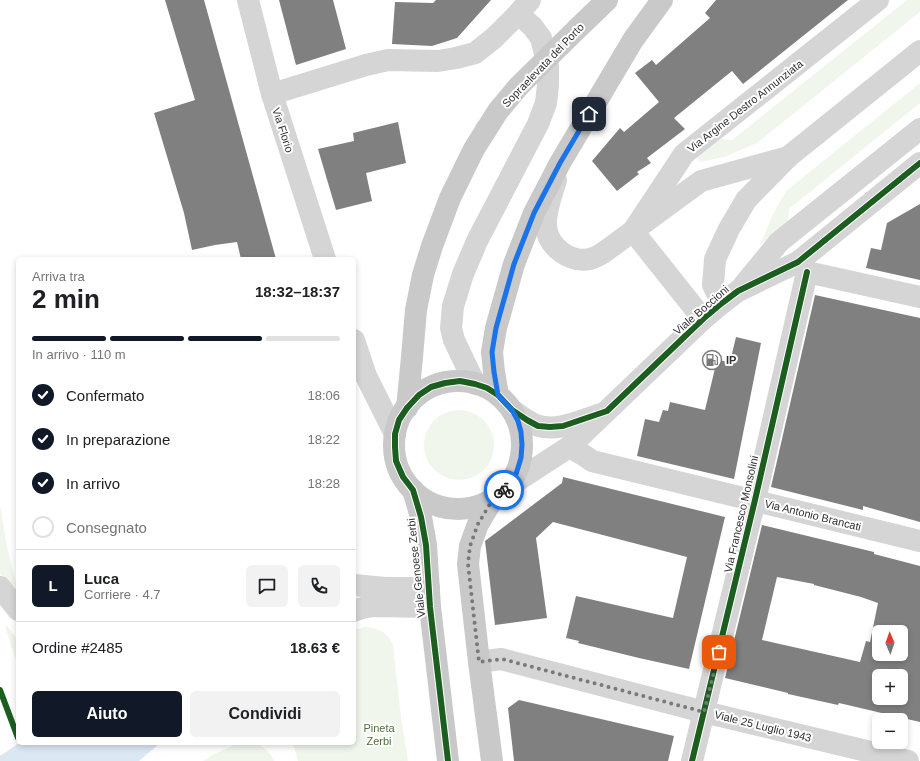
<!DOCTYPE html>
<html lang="it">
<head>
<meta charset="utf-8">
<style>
  :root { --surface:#fff; --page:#f2f2f2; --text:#202124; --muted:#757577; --line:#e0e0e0; --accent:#111827 }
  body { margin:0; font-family:Helvetica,sans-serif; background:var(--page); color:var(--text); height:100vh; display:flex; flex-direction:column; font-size:15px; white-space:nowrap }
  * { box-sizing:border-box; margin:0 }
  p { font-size:13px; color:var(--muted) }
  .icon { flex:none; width:22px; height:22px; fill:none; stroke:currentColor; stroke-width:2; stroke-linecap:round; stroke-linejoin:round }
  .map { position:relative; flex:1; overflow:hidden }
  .drawer { position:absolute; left:16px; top:257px; width:340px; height:488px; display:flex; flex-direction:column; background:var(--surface); border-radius:6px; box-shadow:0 2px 6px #0003 }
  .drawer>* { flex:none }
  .needle { width:26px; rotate:358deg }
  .buttons { position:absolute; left:872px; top:625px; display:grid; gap:8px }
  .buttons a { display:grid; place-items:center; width:36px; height:36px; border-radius:6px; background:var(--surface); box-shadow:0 2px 6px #0003; font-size:20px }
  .pin { position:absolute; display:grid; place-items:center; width:34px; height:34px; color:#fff; margin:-17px; border-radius:8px; box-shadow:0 2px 6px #0006 }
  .courier { position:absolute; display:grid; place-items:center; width:40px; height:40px; margin:-20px; border:3px solid #1a73e8; border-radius:50%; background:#fff; color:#222; box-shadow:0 1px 5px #0007 }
  .overview em { font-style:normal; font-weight:600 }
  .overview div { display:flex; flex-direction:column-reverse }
  .overview { display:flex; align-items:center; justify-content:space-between; height:68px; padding:0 16px }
  h1 { font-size:26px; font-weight:600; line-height:30px }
  .bar { display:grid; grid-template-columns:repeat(4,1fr); gap:6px 4px; align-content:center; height:48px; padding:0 16px }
  .bar i { height:5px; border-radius:3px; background:var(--line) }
  .bar .selected { background:var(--accent) }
  .bar p { grid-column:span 4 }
  .line { display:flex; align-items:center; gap:10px; padding:0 16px; border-top:1px solid var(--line) }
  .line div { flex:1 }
  .round { display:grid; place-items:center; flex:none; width:42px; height:42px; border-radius:6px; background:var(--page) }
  ol { padding:0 16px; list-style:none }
  li { display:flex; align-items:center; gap:12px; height:44px }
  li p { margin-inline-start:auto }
  li .icon { padding:4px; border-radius:50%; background:var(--accent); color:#fff; stroke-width:4 }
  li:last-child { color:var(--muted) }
  li i { width:22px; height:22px; border:2px solid var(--line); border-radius:50% }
  .cta { display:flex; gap:8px; margin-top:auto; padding:8px 16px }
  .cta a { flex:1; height:46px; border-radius:6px; background:var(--accent); color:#fff; font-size:16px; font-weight:600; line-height:46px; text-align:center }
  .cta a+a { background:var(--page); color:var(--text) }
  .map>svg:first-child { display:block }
  .green { fill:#f1f6ed }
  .water { fill:#dbe7f3 }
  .building { fill:#808080; fill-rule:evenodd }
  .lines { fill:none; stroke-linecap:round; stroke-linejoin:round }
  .minor { stroke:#d5d5d5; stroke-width:22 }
  .major { stroke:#c9c9c9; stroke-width:22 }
  .major-bridge { stroke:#c9c9c9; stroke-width:22 }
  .cycleway-casing { stroke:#fff; stroke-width:8 }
  .cycleway { stroke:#1b5e20; stroke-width:6 }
  .done { stroke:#797979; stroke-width:4; stroke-dasharray:0 7.2 }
  .route { stroke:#1a73e8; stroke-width:5 }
  .labels { text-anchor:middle; stroke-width:4; stroke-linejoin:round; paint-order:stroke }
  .street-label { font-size:11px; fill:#313131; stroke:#fff }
  .poi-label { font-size:11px; font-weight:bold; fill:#313131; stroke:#fff; text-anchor:start }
  .park-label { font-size:11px; fill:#4f6f3c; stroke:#fff }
</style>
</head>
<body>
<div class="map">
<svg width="920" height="761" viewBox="0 0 920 761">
  <rect width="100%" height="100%" fill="#fff"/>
  <g class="green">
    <polygon points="907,0 920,0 920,12 757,143 724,157 700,162 697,158 721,139 732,140"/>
    <polygon points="920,83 920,103 789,209 788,223 760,245 773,214 786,191"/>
    <circle cx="459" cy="445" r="35"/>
    <polygon points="0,505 6,542 18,591 14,592 0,573"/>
    <polygon points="5,626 7,626 18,640 18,667"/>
    <path d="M365,627C379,628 387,632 393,645L401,717L408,761H298L293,743H354V630Z"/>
    <path d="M243,743C247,743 250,743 254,743C262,745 271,753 274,761H203C215,753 229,746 243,743Z"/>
  </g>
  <polygon class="water" points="19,743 160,743 139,761 0,761 0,756"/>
  <g class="building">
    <polygon points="165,0 204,0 276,259 241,259 237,242 215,245 192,250 184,213 154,113 195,100"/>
    <polygon points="279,0 333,0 346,49 296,65"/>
    <polygon points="436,0 491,0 457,38 432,46 392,44 395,2 433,3"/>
    <polygon points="716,0 848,0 743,84 732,71 674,118 685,129 647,158 651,163 637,172 639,174 617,191 592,161 620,128 624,132 659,102 635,73 652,60 656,65 710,18 705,13"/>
    <polygon points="398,122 406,163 366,173 372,201 336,210 318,149 354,141 353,133"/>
    <polygon points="920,204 920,280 866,268 871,248 881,250 887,223"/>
    <polygon points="815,295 920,318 920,522 863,506 863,510 771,487"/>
    <polygon points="736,337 761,343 734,479 637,456 645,419 659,422 663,410 668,411 670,402 705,410 717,360 730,362"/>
    <polygon points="563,477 725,517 689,669 639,658 578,643 579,641 566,638 576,596 673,618 687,557 553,522 536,538 547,618 495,625 485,541 562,483"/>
    <path d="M762,525L874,552V554L920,566V722L839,703L838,705L788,694V693L725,678ZM777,577L814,584V585L861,597L878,603L870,642L866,641L860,662L762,640ZM879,632H901V654H879ZM879,676H901V698H879Z"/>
    <polygon points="519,700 674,736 668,761 514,761 508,708"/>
  </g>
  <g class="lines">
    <g class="minor">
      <polyline points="248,0 272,94 325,259"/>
      <polyline points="272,94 366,65 388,60 438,61 456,58 475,53 494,38 518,14 530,0"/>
      <path d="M556,180C552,194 545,211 546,225C547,247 570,263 590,259C597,257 602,254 607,250L701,181L788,157"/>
      <polyline points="798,262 807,272 920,297"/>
      <polyline points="743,286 779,242 920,129"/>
      <polyline points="722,303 713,285 715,259 729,229 746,200 788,157 920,51"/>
      <polyline points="703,319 633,231 684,154 878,0"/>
      <polyline points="354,340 366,376 395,434"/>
      <polyline points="475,384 454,340 451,328 453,306 463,274 477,241 538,124 546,103 548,85 548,66 541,38 532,26 518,14"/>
      <path d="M512,410C520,416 527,421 536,425C557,433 581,420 601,414"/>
      <polyline points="569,447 585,456 592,461 920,541"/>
      <polyline points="506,488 569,447 703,319 722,303 738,291 798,262 920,163"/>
      <polyline points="354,585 385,588 429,588"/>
      <polyline points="0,587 18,610"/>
      <polyline points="354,611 365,607 375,606 430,607"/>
      <polyline points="479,662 501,659 704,712 908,761"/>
      <polyline points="692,761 755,500 807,272"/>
    </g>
    <g class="major">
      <polyline points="577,29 607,0"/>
      <circle cx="458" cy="445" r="64"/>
      <polyline points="498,395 494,372 492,352 496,328 514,264 534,213 560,163 633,40 662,0"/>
      <polyline points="407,408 412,357 416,310 423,275 432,246 450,198 474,149 486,130"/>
      <polyline points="413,490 421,517 426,545 430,607 448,761"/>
      <polyline points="492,761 479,662 468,564 470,546 478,524 493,499"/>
    </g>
    <polyline class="major-bridge" points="486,130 498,111 518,87 577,29"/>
    <g class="cycleway-casing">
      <g id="cycleway">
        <polyline points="0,690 18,738"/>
        <polyline points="448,761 430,607 426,545 421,517 413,490 403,477 396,461 395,447 395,434 399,420 407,408 419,395 431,387 445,383 460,381 475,384 487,388 498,395 512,410 527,420 538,426 550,427 563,426 607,411 703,319 722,303 738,291 798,262 920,163"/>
        <polyline points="692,761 755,500 807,272"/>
      </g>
    </g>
    <use href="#cycleway" class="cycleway"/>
  </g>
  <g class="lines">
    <polyline class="done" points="504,490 493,499 478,524 470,546 468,564 479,662 502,659 704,712 719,652"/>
    <polyline class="route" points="504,490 506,488 516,474 521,458 522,445 521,432 518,421 512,410 498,395 494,372 492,352 496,328 514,264 534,213 560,163 589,114"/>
  </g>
  <defs>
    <g id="fuel-ring" transform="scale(1)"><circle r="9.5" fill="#fff" stroke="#797979" stroke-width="1.5"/><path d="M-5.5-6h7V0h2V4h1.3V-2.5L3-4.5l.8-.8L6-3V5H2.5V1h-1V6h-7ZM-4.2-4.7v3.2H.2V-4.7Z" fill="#797979"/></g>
  </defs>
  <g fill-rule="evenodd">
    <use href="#fuel-ring" x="712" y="360"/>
  </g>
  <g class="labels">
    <g class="street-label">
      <text transform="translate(543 65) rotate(-46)" y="4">Sopraelevata del Porto</text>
      <text transform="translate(745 106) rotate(-38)" y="4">Via Argine Destro Annunziata</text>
      <text transform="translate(283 130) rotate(72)" y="4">Via Florio</text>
      <text transform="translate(701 310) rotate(-41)" y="4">Viale Boccioni</text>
      <text transform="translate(741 514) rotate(-77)" y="4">Via Francesco Monsolini</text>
      <text transform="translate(813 515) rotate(14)" y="4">Via Antonio Brancati</text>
      <text transform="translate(416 568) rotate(-96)" y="4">Viale Genoese Zerbi</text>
      <text transform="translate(763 726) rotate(14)" y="4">Viale 25 Luglio 1943</text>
    </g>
    <g class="poi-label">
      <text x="726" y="364">IP</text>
    </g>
    <g class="park-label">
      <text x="379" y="732">Pineta<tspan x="379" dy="13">Zerbi</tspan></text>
    </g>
  </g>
</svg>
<div class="buttons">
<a><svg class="needle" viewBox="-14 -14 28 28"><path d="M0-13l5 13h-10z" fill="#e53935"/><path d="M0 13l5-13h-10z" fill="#757577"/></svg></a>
<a>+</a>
<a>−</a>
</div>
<div class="pin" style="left:719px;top:652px;background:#ea580c"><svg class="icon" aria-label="bag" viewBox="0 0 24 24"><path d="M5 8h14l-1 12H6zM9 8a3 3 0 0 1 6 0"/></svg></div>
<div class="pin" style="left:589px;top:114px;background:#1f2937"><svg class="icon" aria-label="home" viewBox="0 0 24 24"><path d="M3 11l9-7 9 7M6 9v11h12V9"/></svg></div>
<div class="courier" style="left:504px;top:490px"><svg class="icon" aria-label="bike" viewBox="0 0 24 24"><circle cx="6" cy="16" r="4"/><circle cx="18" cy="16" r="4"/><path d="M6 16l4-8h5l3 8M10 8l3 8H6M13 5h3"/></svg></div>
<section class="drawer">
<div class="overview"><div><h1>2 min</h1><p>Arriva tra</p></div><em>18:32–18:37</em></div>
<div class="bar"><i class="selected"></i><i class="selected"></i><i class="selected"></i><i></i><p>In arrivo · 110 m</p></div>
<ol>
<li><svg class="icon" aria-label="check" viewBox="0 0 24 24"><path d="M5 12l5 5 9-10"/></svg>Confermato<p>18:06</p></li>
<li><svg class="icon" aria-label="check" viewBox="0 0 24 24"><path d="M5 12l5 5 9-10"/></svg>In preparazione<p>18:22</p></li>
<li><svg class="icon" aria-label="check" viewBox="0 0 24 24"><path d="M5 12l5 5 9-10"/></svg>In arrivo<p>18:28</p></li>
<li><i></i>Consegnato</li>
</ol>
<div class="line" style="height:72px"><b class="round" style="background:var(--accent);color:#fff">L</b><div><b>Luca</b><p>Corriere · 4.7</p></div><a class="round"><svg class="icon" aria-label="chat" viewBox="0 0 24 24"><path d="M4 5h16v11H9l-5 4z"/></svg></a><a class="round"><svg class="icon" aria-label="phone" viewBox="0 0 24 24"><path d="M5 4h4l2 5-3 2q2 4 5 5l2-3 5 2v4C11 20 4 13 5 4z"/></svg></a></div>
<div class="line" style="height:52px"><div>Ordine #2485</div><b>18.63 €</b></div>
<div class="cta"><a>Aiuto</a><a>Condividi</a></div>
</section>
</div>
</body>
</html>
